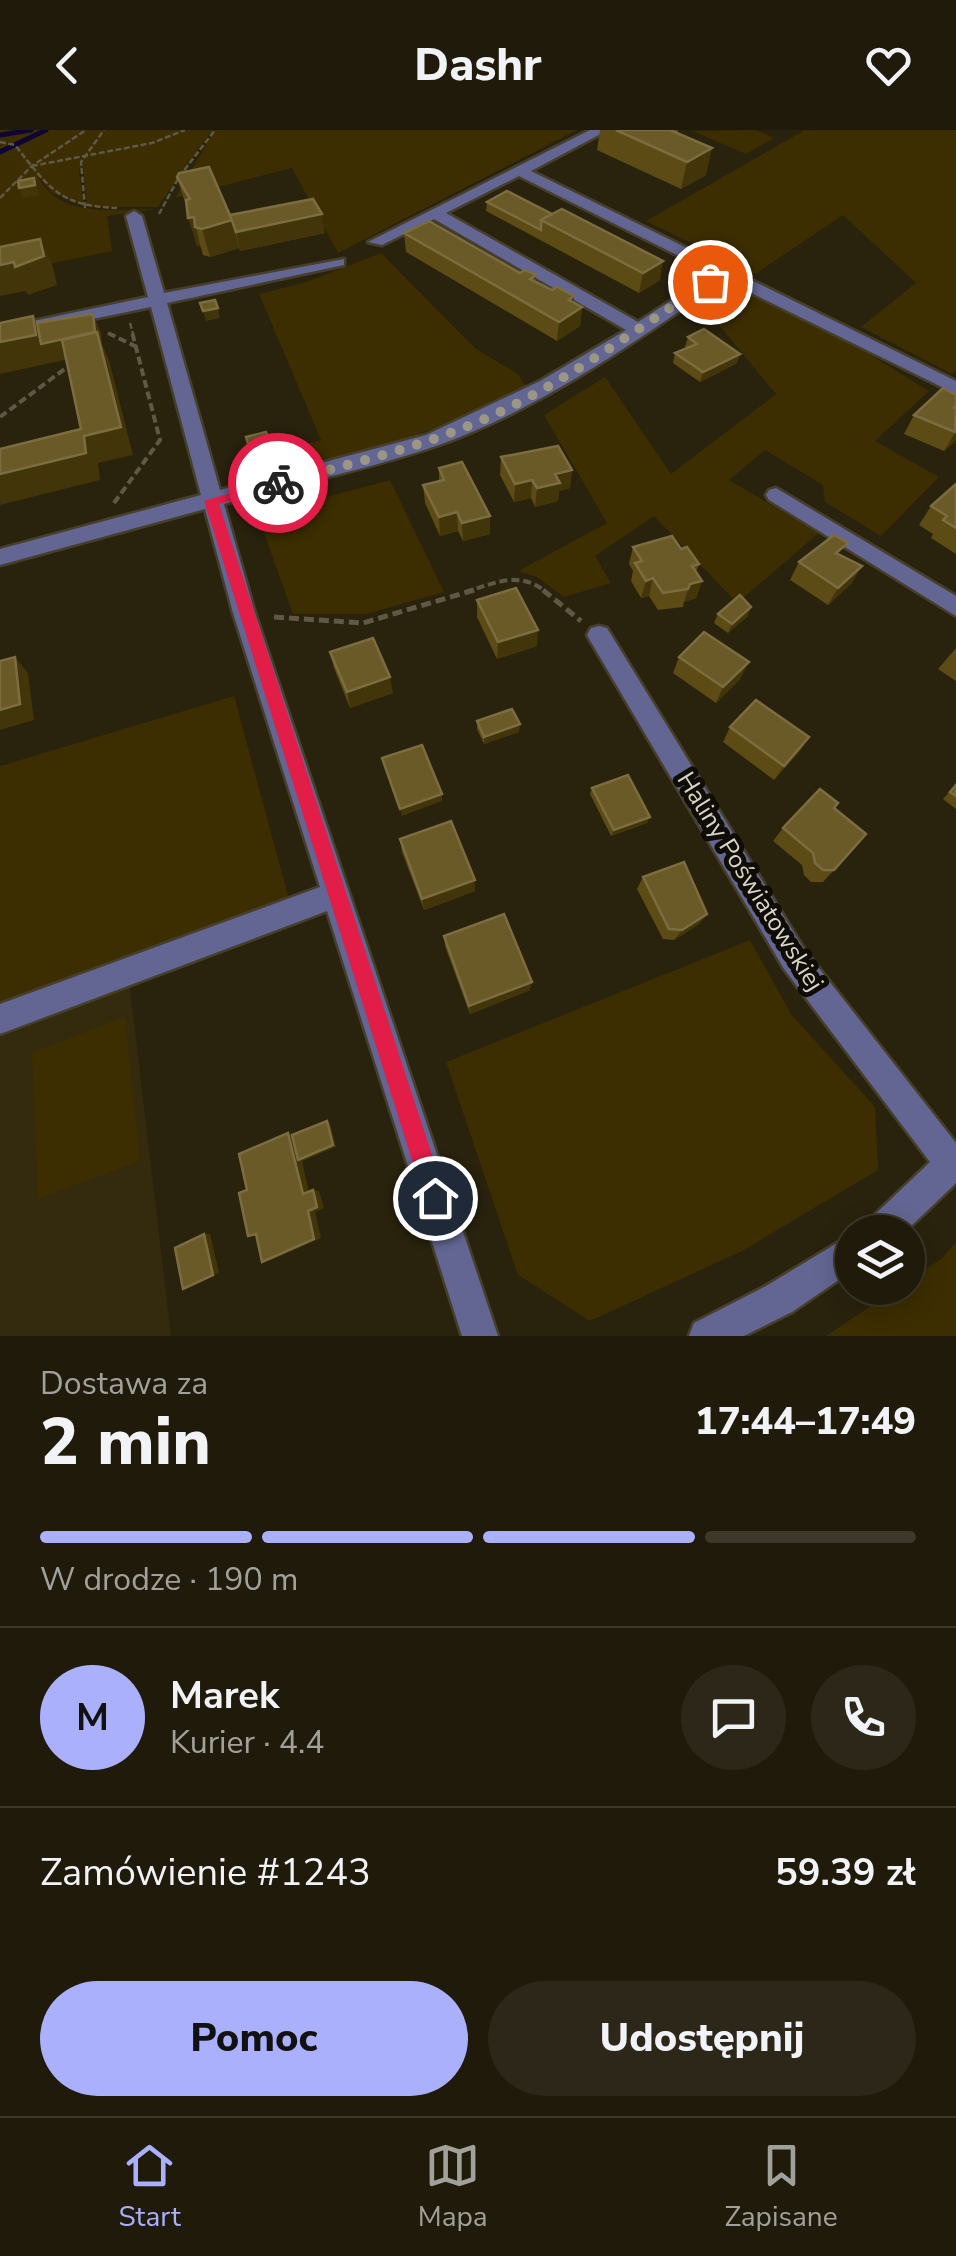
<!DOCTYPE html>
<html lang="pl">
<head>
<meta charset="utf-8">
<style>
  :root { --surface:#1f1a0a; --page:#2c2718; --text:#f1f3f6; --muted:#a1a19c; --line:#3c382b; --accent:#aab0fb }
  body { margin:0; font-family:"Nunito Sans",sans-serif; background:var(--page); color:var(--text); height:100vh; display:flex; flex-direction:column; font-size:38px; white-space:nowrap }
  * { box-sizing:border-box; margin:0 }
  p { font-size:32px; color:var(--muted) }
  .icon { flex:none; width:55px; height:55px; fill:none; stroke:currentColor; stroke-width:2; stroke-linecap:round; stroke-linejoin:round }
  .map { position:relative; height:1206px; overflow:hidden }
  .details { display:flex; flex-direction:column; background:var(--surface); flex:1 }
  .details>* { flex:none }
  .tools { position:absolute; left:835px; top:1085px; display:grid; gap:20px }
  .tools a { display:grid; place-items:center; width:90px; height:90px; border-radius:50%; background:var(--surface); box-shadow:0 5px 25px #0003,0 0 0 2px var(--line); font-size:50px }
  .pin { position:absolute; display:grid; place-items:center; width:85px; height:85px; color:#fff; margin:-42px; border:5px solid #fff; border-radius:50%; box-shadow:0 2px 10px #0007 }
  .courier { position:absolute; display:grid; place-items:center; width:100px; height:100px; margin:-50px; border:8px solid #e11d48; border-radius:50%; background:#fff; color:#222; box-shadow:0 2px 12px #0007 }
  .head em { font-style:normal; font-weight:800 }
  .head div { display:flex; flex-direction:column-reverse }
  .head { display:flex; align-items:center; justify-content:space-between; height:170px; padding:0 40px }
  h1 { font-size:65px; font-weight:800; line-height:75px }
  .bar { display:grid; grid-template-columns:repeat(4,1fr); gap:15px 10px; align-content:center; height:120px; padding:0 40px }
  .bar i { height:12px; border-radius:8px; background:var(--line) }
  .bar .current { background:var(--accent) }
  .bar p { grid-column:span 4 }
  .line { display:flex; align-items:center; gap:25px; padding:0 40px; border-top:2px solid var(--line) }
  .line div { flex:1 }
  .round { display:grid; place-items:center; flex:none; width:105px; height:105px; border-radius:52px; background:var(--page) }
  .cta { display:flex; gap:20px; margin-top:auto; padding:20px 40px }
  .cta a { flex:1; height:115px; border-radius:60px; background:var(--accent); color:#111; font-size:40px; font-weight:800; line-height:115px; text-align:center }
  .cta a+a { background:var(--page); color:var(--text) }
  header { display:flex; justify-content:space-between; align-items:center; height:130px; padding:0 40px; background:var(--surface); font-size:45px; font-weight:800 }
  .menu { display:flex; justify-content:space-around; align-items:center; height:140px; border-top:2px solid var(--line); background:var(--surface); font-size:28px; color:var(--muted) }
  .menu a { display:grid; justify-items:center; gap:5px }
  .menu .current { color:var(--accent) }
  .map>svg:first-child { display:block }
  .built { fill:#342a0d }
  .green { fill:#3c2e01 }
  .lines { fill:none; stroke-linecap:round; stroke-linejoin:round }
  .stream { stroke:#0e0438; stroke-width:5 }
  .minor-casing { stroke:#453f2b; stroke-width:5 }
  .path-far2 { stroke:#5e5846; stroke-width:2.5; stroke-dasharray:6 2.5; stroke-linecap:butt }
  .path-far1 { stroke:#5e5846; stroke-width:4; stroke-dasharray:8 4; stroke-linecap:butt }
  .path { stroke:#5e5846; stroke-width:5; stroke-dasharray:10 5; stroke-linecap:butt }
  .minor { fill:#636692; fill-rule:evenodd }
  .wall { fill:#5c4b15 }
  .shaded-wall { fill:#423509 }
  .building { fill:#6a5a28; stroke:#7c6d41; stroke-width:2.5 }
  .route { fill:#e11d48 }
  .done { stroke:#9c9687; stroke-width:10; stroke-dasharray:0 18 }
  .labels { text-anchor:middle; stroke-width:10; stroke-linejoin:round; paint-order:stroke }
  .street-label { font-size:25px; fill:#dad5c9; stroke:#0f0c04 }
</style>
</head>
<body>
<header><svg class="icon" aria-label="back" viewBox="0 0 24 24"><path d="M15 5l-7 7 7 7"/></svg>Dashr<svg class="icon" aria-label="heart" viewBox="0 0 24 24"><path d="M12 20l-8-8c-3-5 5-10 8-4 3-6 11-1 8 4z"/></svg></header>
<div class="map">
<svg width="956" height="1206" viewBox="0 0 956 1206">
  <rect width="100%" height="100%" fill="#29220d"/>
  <polygon class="built" points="119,765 171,1206 0,1206 0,805"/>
  <g class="green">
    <path d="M0,0H577L338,123L292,38L175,68L215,0L210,3L158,77H87L83,37L79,39L84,76L51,62L38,46C58,89 115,79 156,79L107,86L112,121L0,144Z"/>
    <polygon points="756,0 774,8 746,24 693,1"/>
    <polygon points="805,0 956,0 956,240 952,244 861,197 916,153 843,85 755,144 646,91"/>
    <path d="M381,123L476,219L518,244L526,257C491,274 330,351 302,322L307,321L304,315L321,310L259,164L306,152Z"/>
    <polygon points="733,159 786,173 929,261 875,311 939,347 881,406 825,372 823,355 765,320 729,350 819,403 737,473 654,386 595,426 611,453 564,467 537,447 518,441 607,393 544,285 605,247 671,344 776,264 698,170 707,162"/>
    <polygon points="390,350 444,462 367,484 293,484 264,403 289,377"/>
    <polygon points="234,566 290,773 0,878 0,636"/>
    <polygon points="750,810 791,884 875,977 878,1040 742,1121 590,1191 518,1145 446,932"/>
    <polygon points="125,886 140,1031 38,1069 32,923"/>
    <polygon points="956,1112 956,1206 826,1206 898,1158 908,1158 908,1151 941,1129"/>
  </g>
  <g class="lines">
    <g class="stream">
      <polyline points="0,5 31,0"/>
      <polyline points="0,22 46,0"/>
    </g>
    <g class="minor-casing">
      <g id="minor">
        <path d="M590,0H608L531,41L956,251V264L725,150C636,211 542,278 439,315C370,339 295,354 224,374L255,483L498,1206H462L327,781L0,904V874L320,757L233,483L205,379L0,435V419L201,365L151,177L0,208V198L148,167L126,86L134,81L142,86L164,163L344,129V135L167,173L220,360L426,305L540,251L626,200L434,89L382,115L368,112ZM519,46L713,143L638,192L446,83Z"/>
        <polygon points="776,358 956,466 956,486 769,370 766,365 769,360"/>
        <polygon points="599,496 607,498 804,819 956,1013 956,1053 905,1102 864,1102 869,1090 930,1032 784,839 591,512 587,505 591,498"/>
        <polygon points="852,1104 852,1141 792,1182 744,1206 689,1206 694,1193 766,1156"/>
      </g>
    </g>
    <g class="path-far2">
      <path d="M0,12L15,15C49,58 59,76 117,78"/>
      <polyline points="32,36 152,13 185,0"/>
      <polyline points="0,68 32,36 86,0"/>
      <polyline points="85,78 81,32 104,0"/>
      <polyline points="159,84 179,47 215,0"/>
      <polyline points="130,193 133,204"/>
    </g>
    <g class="path-far1">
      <polyline points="108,203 137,217"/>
      <polyline points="0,287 66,238"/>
      <polyline points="114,373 160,310 132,202"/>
      <path d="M465,462C496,453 519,440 546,462"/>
    </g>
    <g class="path">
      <polyline points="543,460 581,491"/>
      <polyline points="274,487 363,493 474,460"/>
    </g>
    <use href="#minor" class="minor"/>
  </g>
  <g class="wall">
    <polygon points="600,0 678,0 678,3 706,45 681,59 597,20"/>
    <polygon points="177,47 230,85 325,103 240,121 239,118 210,127 203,125 200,115 197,116 187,79"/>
    <polygon points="507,61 660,150 639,163 486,81 487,72"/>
    <polygon points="404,103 520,143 536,145 535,152 582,177 580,196 557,211 406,122"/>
    <polygon points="688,207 737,233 700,252 673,233 675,223 687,218 685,217"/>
    <polygon points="956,265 956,310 944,321 904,304 914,285"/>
    <polygon points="501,327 572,340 570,358 559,361 558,371 535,377 531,368 514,372 500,345"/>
    <polygon points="439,338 490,386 490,404 463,411 458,401 440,406 425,373 423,355 439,351"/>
    <polygon points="956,354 956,424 931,408 933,404 919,395 931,376"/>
    <polygon points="633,417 699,434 696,442 702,451 696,468 684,472 683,477 658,480 649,466 641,468 631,451 633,441 629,434"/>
    <polygon points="799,432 852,453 828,475 790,450"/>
    <polygon points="477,470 537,516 497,529 477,487"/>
    <polygon points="718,484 748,486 728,503 714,493"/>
    <polygon points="956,518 956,551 938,539"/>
    <polygon points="330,522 393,563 350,578 334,538"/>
    <polygon points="679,527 741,548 716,573 673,543"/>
    <polygon points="477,591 519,602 484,614 477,599"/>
    <polygon points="730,597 809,607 799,622 774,650 723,612"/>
    <polygon points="956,654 956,679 943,669"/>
    <polygon points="592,658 647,693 611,706 590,664"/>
    <polygon points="834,679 834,740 823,752 811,752 804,745 802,735 773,711 783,698"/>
    <polygon points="400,709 475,750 475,761 424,780 402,722"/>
    <polygon points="643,747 707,784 699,794 674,810 663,809 637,759"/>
    <polygon points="444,806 530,860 470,884 445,816"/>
  </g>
  <g class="shaded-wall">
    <polygon points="712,18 706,45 681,59 687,32"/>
    <polygon points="34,48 39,65 23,68 19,58"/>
    <polygon points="322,84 325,103 240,121 236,102"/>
    <polygon points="194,87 200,115 197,116 188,88"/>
    <polygon points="232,90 239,118 210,127 202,99"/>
    <polygon points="40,109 53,137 57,155 28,165 26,161 0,166 0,135"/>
    <polygon points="663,131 660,150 639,163 643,143"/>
    <polygon points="574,166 573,183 582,177 580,196 557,211 559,192 569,170"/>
    <polygon points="218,178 220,188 206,191 203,181"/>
    <polygon points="93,184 101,203 102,214 109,230 133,325 98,333 100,350 0,375 0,344 84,306 102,222 0,244 0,212 33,186 46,213"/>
    <polygon points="740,224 737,233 700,252 703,242"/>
    <polygon points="956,301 956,310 944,321"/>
    <polygon points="270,312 273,322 252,327 249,317"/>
    <polygon points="572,340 570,358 559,361 558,371 535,377 537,358 555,344"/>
    <polygon points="532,350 531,368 514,372 515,354"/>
    <polygon points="457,382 458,401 440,406 439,387"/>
    <polygon points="490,386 490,404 463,411 462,393"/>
    <polygon points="862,436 852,453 828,475 838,458"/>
    <polygon points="653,448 649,466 641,468 646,451"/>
    <polygon points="702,451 696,468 684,472 690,454"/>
    <polygon points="751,477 748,486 728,503 732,494"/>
    <polygon points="538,500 537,516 497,529 498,512"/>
    <polygon points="15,527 28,543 34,590 0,600 0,580"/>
    <polygon points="749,532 741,548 716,573 723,557"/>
    <polygon points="390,547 393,563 350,578 347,562"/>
    <polygon points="520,594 519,602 484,614 484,607"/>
    <polygon points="809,607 799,622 774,650 784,636"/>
    <polygon points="442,664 442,671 402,686 400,679"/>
    <polygon points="650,687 647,693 611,706 614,700"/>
    <polygon points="475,750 475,761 424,780 422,769"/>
    <polygon points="707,784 699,794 674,810 682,800"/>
    <polygon points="532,852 530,860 470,884 469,876"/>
    <polygon points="327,991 330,993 336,1017 302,1031 310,1066 303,1064 288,1003 296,1007"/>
    <polygon points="313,1060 319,1061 324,1078 315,1082 321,1108 271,1130 262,1132 308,1081"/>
    <polygon points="204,1104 210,1104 219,1143 183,1159"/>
  </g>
  <g class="building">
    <polygon points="616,0 670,0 712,18 687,32"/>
    <polygon points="209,37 232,90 202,99 195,97 194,87 188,88 186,70 190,69 177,47 179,43"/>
    <polygon points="34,48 35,55 19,58 18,51"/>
    <polygon points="507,61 552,84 541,90 541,100 487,72"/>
    <polygon points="313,69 322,84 236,102 230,85"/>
    <polygon points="562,79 663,131 643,143 541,90"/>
    <polygon points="429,91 520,143 525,140 536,145 530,149 552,160 557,157 574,166 569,170 582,177 559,192 404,103"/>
    <polygon points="40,109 44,126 15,137 14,132 0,135 0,117"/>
    <polygon points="215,170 218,178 203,181 200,173"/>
    <polygon points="93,184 95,202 41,214 37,193"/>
    <polygon points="33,186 36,205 0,212 0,193"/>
    <polygon points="704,199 740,224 703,242 675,223 697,214 688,207"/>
    <polygon points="97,202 121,297 84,306 86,323 0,344 0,319 81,299 62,210"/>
    <polygon points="943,258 956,265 956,276 954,278 956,279 955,302 914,285"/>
    <polygon points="266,302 270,312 249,317 246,307"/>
    <polygon points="558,316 572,340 555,344 560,353 537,358 532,350 515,354 501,327"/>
    <polygon points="462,332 490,386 462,393 457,382 439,387 423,355 444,350 439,338"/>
    <polygon points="956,354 956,398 943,390 947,386 931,376"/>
    <polygon points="834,405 848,413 836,423 862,436 838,458 799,432"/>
    <polygon points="672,406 681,419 687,417 699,434 692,436 702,451 690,454 688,459 663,463 653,448 646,451 635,433 642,431 633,417"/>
    <polygon points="516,458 538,500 498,512 477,470"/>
    <polygon points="740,465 751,477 732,494 718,484"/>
    <polygon points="704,502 749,532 723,557 679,527"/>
    <polygon points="373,508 390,547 347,562 330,522"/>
    <polygon points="15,527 20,574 0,580 0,531"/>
    <polygon points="756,570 809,607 784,636 730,597"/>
    <polygon points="512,579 520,594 484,607 477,591"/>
    <polygon points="422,615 442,664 400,679 382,628"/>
    <polygon points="628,645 650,687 614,700 592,658"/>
    <polygon points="956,655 956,666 950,662"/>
    <polygon points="820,659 838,673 834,678 866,704 834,740 823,740 815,733 813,723 783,698"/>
    <polygon points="451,691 475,750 422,769 400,709"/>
    <polygon points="684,732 707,784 682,800 669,799 643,747"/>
    <polygon points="504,784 532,852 469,876 444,806"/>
    <polygon points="327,991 333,1015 298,1030 292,1005"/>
    <polygon points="288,1003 303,1064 313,1060 317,1077 308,1081 314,1109 262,1132 256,1104 248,1106 239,1063 247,1060 239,1024"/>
    <polygon points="204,1104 213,1145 183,1159 175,1118"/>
  </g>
  <polygon class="route" points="278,349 285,353 283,357 219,374 446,1068 443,1076 435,1079 428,1076 424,1068 204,371"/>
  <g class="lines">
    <path class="done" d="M278,353C351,334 427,316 496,284C572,248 639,197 710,152"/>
  </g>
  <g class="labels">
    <g class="street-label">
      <text transform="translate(751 751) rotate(58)" y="9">Haliny Poświatowskiej</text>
    </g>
  </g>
</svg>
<div class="tools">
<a><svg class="icon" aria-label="layers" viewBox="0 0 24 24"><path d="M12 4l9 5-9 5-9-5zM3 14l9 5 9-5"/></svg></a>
</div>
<div class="pin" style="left:710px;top:152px;background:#ea580c"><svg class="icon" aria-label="bag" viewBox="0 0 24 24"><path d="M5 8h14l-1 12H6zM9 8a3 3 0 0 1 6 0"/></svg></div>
<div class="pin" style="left:435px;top:1068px;background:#1f2937"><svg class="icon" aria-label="home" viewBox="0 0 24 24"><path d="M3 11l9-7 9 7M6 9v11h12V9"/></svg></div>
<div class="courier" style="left:278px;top:353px"><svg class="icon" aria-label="bike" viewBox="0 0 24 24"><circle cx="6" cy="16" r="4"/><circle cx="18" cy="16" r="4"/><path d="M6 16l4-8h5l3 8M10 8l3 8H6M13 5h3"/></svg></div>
</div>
<section class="details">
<div class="head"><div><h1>2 min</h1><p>Dostawa za</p></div><em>17:44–17:49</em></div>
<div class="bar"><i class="current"></i><i class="current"></i><i class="current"></i><i></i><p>W drodze · 190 m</p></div>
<div class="line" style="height:180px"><b class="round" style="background:var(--accent);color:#111">M</b><div><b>Marek</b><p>Kurier · 4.4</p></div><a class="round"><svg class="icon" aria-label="chat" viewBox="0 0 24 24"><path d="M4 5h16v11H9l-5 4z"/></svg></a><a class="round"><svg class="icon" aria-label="phone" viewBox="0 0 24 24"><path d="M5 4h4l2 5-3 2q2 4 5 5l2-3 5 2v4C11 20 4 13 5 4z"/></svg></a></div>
<div class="line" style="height:130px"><div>Zamówienie #1243</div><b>59.39 zł</b></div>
<div class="cta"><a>Pomoc</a><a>Udostępnij</a></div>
</section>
<nav class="menu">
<a class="current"><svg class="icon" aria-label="home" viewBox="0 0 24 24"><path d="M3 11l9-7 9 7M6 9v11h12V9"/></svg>Start</a>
<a><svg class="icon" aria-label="map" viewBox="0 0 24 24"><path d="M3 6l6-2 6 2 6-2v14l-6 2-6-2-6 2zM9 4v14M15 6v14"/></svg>Mapa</a>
<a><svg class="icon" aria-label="saved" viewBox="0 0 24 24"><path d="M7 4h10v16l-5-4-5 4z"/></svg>Zapisane</a>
</nav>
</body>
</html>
